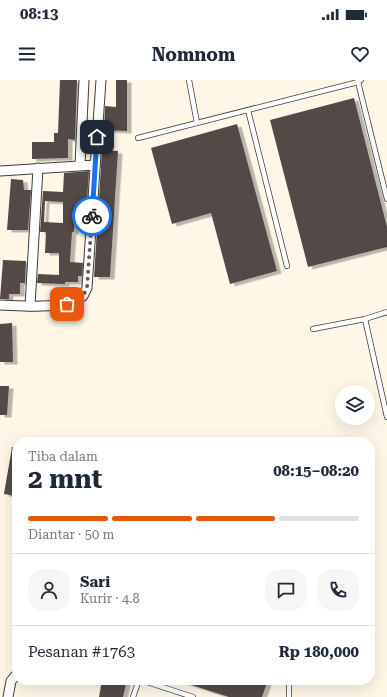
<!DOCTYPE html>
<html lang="id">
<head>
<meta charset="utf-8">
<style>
  :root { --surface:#fff; --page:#f6f6f7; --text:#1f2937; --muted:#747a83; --line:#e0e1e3; --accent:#ea580c }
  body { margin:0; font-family:"Roboto Serif",serif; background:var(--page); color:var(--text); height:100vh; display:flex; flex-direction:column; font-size:15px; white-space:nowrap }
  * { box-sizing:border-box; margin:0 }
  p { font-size:13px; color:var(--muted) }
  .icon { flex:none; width:22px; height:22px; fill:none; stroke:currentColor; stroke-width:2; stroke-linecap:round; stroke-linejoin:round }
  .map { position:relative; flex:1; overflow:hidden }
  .panel { position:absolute; left:12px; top:357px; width:363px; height:248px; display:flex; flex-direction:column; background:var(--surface); border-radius:16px; box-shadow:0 4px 16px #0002 }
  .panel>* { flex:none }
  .buttons { position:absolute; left:335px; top:305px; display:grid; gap:8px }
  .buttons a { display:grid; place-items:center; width:40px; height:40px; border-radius:50%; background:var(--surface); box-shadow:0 4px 16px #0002; font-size:20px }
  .pin { position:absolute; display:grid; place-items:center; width:34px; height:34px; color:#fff; margin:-17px; border-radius:8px; box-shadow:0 2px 6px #0006 }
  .courier { position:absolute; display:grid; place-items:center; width:40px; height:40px; margin:-20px; border:3px solid #1a73e8; border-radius:50%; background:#fff; color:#222; box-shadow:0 1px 5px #0007 }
  .headline em { font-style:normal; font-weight:700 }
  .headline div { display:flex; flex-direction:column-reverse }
  .headline { display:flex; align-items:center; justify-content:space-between; height:68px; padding:0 16px }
  h1 { font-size:26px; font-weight:700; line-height:30px }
  .bar { display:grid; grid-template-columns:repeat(4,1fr); gap:6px 4px; align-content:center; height:48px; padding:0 16px }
  .bar i { height:5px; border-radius:3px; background:var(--line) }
  .bar .selected { background:var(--accent) }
  .bar p { grid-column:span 4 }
  .line { display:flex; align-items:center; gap:10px; padding:0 16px; border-top:1px solid var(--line) }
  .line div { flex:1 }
  .round { display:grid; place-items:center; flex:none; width:42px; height:42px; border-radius:16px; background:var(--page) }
  .status { display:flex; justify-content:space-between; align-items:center; height:28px; padding:0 20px; background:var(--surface); direction:ltr }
  .status svg { height:11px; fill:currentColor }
  header { display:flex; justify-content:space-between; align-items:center; height:52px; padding:0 16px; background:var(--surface); font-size:18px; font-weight:700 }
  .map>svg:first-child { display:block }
  .building { fill:#524a47; fill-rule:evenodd; filter:url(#shadow) }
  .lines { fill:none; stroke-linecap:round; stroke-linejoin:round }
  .service-casing { stroke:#3d3d3d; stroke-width:6 }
  .minor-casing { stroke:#3d3d3d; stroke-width:11 }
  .service { stroke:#fff; stroke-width:4.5 }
  .minor { stroke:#fff; stroke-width:9 }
  .done { stroke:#5f5d58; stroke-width:4; stroke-dasharray:0 7.2 }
  .route { stroke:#1a73e8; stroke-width:5 }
</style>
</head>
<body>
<div class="status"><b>08:13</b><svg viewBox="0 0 49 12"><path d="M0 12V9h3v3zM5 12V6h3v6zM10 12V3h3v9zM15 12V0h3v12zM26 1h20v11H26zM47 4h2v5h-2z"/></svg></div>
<header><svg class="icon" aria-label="menu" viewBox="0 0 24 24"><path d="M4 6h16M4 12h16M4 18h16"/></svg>Nomnom<svg class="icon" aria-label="heart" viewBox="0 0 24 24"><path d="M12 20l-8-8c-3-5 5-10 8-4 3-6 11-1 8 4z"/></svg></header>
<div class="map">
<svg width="387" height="617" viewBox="0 0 387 617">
  <defs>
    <filter id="shadow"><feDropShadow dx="4.5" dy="2.5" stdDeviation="0" flood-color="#0004"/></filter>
  </defs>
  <rect width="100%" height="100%" fill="#fef7e8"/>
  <g class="building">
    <polygon points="60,0 77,0 75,60 68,59 68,78 32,79 32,62 54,62 54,53 58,53"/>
    <polygon points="116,0 127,0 127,51 104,50 105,26 116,27"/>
    <polygon points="354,18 387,147 387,167 308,187 270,40"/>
    <polygon points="237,44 277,191 230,204 211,133 172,144 151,68"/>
    <polygon points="102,70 118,71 110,197 94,197"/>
    <path d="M89,91L86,134H75L74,152H72L70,182L83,183L82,196H78V202H65V204L37,203L38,194L59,195V173H45L46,152H40L43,111L63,112L64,93ZM45,121L63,122V143L44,142Z"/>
    <polygon points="11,99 23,100 24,110 31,110 28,150 7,150"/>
    <polygon points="3,180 26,181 25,203 20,203 20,214 9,214 9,219 0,219"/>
    <polygon points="12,243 13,282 0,282 0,244"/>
    <polygon points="0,306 9,306 7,335 0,335"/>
    <polygon points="12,367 17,367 17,416 4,414"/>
    <polygon points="102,600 127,600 123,617 99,617"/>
    <polygon points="182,600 268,600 262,617 229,617 182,602"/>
  </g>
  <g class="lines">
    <g class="service-casing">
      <g id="service">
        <polyline points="189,0 197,43"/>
        <polyline points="358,2 387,119"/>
        <polyline points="248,30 287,186"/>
        <polyline points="138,58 358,2 361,0"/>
        <polyline points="365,239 387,337"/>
        <polyline points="313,249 365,239 387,232"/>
        <polyline points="141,600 193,617"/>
        <polyline points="289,600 289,617"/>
        <polyline points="133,617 139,600"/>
      </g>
    </g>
    <g class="minor-casing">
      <g id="minor">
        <polyline points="80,85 84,0"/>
        <polyline points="0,91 95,85"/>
        <path d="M0,225C27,226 60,230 83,216L87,208L101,0"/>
        <polyline points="30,226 38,88"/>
        <polyline points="8,617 11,601 17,594"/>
      </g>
    </g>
    <use href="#service" class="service"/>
    <use href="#minor" class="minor"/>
  </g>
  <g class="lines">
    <polyline class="done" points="67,224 83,216 87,208 92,136"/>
    <polyline class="route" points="92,136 97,57"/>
  </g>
</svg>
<div class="buttons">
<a><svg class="icon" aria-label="layers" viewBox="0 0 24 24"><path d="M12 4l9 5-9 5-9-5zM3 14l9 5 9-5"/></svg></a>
</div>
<div class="pin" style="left:67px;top:224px;background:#ea580c"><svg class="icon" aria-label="bag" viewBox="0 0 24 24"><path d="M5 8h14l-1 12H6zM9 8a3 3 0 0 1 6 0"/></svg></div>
<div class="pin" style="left:97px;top:57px;background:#1f2937"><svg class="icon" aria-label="home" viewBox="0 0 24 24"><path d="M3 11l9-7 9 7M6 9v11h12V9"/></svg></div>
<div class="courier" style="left:92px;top:136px"><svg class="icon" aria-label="bike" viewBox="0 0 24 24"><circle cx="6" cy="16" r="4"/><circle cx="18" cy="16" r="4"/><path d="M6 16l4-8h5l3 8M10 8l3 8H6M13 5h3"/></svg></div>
<section class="panel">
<div class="headline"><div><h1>2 mnt</h1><p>Tiba dalam</p></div><em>08:15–08:20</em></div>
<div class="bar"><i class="selected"></i><i class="selected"></i><i class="selected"></i><i></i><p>Diantar · 50 m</p></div>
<div class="line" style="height:72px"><a class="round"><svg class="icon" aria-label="person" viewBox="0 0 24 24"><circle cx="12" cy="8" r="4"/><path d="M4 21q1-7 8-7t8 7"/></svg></a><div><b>Sari</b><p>Kurir · 4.8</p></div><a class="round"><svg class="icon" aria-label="chat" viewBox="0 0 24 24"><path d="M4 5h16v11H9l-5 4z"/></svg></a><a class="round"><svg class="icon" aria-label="phone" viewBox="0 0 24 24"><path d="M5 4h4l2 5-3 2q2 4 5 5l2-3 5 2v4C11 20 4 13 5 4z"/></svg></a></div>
<div class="line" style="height:52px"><div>Pesanan #1763</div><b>Rp 180,000</b></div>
</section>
</div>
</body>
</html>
